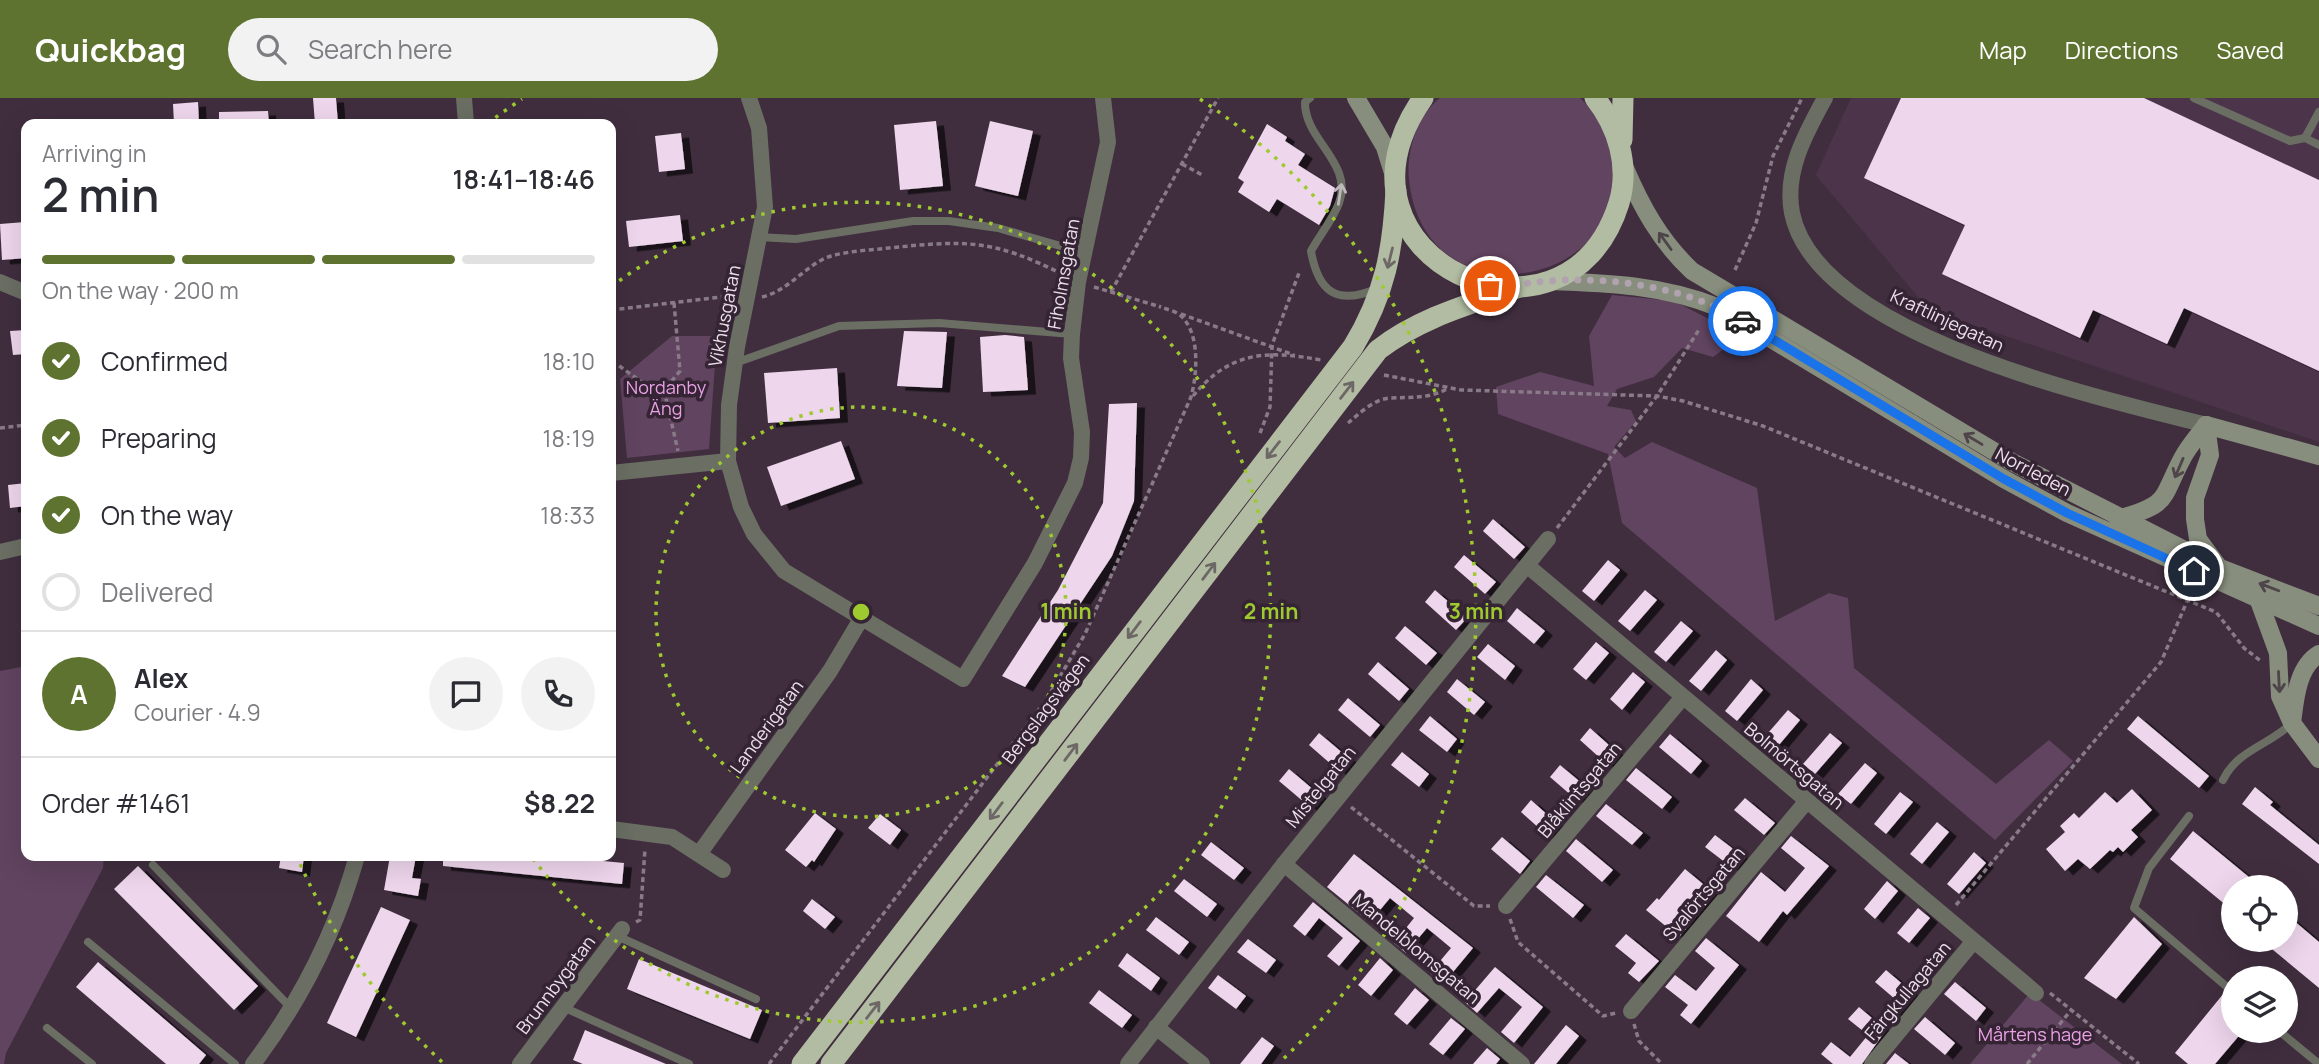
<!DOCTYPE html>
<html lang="en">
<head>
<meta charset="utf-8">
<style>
  :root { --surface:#fff; --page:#f2f2f3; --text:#2b2b33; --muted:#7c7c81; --line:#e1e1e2; --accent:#5f7331 }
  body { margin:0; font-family:Manrope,sans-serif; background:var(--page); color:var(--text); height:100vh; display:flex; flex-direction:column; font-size:26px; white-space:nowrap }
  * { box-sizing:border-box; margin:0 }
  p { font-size:23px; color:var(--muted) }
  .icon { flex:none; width:38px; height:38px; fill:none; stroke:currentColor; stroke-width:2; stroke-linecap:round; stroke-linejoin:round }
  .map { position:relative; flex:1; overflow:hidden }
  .drawer { position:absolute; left:21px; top:21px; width:595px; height:742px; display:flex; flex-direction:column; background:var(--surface); border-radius:14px; box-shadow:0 7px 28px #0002 }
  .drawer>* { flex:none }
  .controls { position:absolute; left:2221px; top:777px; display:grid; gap:14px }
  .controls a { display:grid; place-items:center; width:77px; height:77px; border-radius:50%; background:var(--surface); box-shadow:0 7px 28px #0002; font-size:35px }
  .pin { position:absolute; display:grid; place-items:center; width:60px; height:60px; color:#fff; margin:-30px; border:4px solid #fff; border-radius:50%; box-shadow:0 2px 7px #0007 }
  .courier { position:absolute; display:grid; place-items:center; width:70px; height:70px; margin:-35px; border:5px solid #1a73e8; border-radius:50%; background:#fff; color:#222; box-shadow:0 2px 9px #0007 }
  .summary em { font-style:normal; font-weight:600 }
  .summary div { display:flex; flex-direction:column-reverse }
  .summary { display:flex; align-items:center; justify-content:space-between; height:119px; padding:0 21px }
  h1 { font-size:46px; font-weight:600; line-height:52px }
  .bar { display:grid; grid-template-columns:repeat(4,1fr); gap:10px 7px; align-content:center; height:84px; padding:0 21px }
  .bar i { height:9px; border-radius:5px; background:var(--line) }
  .bar .selected { background:var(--accent) }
  .bar p { grid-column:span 4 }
  .line { display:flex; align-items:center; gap:18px; padding:0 21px; border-top:2px solid var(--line) }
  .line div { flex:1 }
  .round { display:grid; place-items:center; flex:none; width:74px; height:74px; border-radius:37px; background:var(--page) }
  ol { padding:0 21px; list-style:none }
  li { display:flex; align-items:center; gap:21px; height:77px }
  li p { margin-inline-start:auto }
  li .icon { padding:7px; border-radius:50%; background:var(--accent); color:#fff; stroke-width:4 }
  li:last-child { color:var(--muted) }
  li i { width:38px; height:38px; border:4px solid var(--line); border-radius:50% }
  header { display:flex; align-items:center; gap:42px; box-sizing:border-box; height:98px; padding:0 35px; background:var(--accent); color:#fff }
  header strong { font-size:33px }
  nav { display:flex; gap:38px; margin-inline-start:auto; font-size:24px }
  .search { width:490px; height:63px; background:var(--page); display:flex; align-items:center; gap:18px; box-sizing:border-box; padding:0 24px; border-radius:38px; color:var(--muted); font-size:26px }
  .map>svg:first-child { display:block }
  .built { fill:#4c354b }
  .green { fill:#614460 }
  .building { fill:#eed6ec; filter:url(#shadow) }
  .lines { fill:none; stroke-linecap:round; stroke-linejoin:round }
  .path { stroke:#897a88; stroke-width:3.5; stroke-dasharray:5 3.5; stroke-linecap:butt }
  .lane { stroke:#6a6e63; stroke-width:8 }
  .street { stroke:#6a6e63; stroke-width:16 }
  .secondary { stroke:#878e7d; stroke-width:18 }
  .highway { stroke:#b2bca2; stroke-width:21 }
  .oneway { stroke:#beb8bb }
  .oneway2 { stroke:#4e444a }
  .oneway3 { stroke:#6d6866 }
  .done { stroke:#b0a2af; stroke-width:7; stroke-dasharray:0 12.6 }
  .route { stroke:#1a73e8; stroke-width:9 }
  .ring { fill:none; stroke:#9eca2f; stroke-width:3.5; stroke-dasharray:3.5 7 }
  .labels { text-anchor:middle; stroke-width:7; stroke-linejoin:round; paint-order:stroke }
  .street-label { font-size:18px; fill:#ece0eb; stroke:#352434 }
  .park-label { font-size:18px; fill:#eaa2e6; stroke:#352434 }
  .centre { fill:#9eca2f; stroke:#352434; stroke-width:3.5 }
  .ring-label { font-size:21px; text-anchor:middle; font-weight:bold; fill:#9eca2f; stroke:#352434; stroke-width:7; stroke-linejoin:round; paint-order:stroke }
</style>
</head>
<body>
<header>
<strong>Quickbag</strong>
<div class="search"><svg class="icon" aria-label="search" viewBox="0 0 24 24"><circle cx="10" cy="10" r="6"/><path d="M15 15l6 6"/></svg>Search here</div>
<nav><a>Map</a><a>Directions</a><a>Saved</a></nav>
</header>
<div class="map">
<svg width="2319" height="966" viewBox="0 0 2319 966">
  <defs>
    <filter id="shadow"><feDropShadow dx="8" dy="4.5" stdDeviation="0" flood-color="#0009"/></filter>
  </defs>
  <rect width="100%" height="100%" fill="#402e3f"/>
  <polygon class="built" points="1851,0 2319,0 2319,344 1929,212 1816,77"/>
  <g class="green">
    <path d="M1440,0H1580C1601,20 1610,42 1613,70C1625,192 1424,225 1409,82C1406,54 1417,17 1440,0Z"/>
    <polygon points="1612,197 1674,203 1742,238 1713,259 1682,250 1654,279 1617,291 1607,308 1631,312 1636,323 1614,349 1625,360 1652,344 1757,390 1775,523 1829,495 1848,500 1854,570 1996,686 2049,642 2073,663 1995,742 1622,425 1608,356 1498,316 1496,289 1540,274 1594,288 1589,238"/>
    <polygon points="672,238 717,238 709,351 627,360 620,281"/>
    <polygon points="26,568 26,758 104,758 103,770 6,955 4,966 0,966 0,573"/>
    <polygon points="2030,895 2122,966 1970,966"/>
  </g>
  <g class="building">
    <polygon points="313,0 336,0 338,26 315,26"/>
    <polygon points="1901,0 2144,0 2319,82 2319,273 2184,210 2167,246 2093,212 2080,240 1942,176 1965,127 1864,80"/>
    <polygon points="198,4 199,26 174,26 173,6"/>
    <polygon points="268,13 269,26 219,26 219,14"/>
    <polygon points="936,23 943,88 900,92 894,27"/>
    <polygon points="990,23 1033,33 1018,98 975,88"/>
    <polygon points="1267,26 1287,39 1285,43 1305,56 1298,67 1335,90 1330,108 1319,127 1277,101 1269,114 1238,94 1244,84 1238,80"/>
    <polygon points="681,35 685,71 659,74 655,38"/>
    <polygon points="680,117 683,143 629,149 626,123"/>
    <polygon points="25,124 26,160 2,162 0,126"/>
    <polygon points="26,232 26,256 13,257 10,233"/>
    <polygon points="904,233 947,234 942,290 897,288"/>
    <polygon points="1005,237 1024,239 1028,292 983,294 980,239"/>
    <polygon points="837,270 840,320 768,325 764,275"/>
    <polygon points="1137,305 1134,403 1112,458 1025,589 1002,578 1058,492 1103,405 1109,306"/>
    <polygon points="841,343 855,381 781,408 767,369"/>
    <polygon points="26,385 26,408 10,410 8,387"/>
    <polygon points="1493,421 1525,449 1514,461 1483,433"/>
    <polygon points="1464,457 1496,484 1485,496 1454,469"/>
    <polygon points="1608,462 1620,472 1594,503 1582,493"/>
    <polygon points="1435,492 1467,520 1456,532 1425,504"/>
    <polygon points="1645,492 1657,502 1630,533 1618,523"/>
    <polygon points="1517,510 1545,533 1534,546 1507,523"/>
    <polygon points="1681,523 1693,533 1666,564 1654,554"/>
    <polygon points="1405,528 1437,555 1426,567 1395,540"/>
    <polygon points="1596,544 1609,555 1586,582 1573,571"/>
    <polygon points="1488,546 1515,568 1505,582 1477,559"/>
    <polygon points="1716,552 1727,562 1701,593 1689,583"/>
    <polygon points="1378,564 1409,591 1399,603 1368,576"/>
    <polygon points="1633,574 1645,584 1622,612 1610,601"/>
    <polygon points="1457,581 1485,604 1474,617 1447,594"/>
    <polygon points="1751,581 1763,592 1737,623 1725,613"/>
    <polygon points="1348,600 1380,627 1370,639 1338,612"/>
    <polygon points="1788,612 1800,622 1773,654 1761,643"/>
    <polygon points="1430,618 1457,641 1447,654 1419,632"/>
    <polygon points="2138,618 2209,678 2199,690 2127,631"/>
    <polygon points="1590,630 1620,657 1610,669 1580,642"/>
    <polygon points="1319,635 1351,662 1340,674 1309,647"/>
    <polygon points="1830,635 1842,645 1815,676 1803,666"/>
    <polygon points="1670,636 1702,663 1691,676 1659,649"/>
    <polygon points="1402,654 1429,676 1419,689 1391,667"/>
    <polygon points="1865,665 1877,675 1851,706 1838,696"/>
    <polygon points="1560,667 1590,692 1580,705 1550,679"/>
    <polygon points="1636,670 1672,699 1662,711 1626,682"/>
    <polygon points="1289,671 1321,698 1311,710 1279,683"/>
    <polygon points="2255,689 2273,704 2270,707 2319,747 2319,766 2242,706"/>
    <polygon points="2132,691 2152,712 2131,732 2138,739 2123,754 2118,749 2113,754 2110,752 2090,771 2078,761 2065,773 2046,751 2065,734 2060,728 2074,715 2079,720 2105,694 2117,705"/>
    <polygon points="1900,694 1913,704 1886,736 1874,726"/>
    <polygon points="1745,700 1775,725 1764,737 1734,712"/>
    <polygon points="1531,702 1560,728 1550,740 1521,714"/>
    <polygon points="1606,706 1643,735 1632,747 1596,718"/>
    <polygon points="815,715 836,731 814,764 812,762 806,769 785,752"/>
    <polygon points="880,716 901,732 890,747 868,730"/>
    <polygon points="1937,724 1949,734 1922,766 1910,756"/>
    <polygon points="2193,733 2261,789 2233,789 2233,813 2170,761"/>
    <polygon points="1715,737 1745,760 1735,772 1705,749"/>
    <polygon points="1791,738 1829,768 1787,817 1783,813 1759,844 1726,818 1761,774 1785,794 1805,770 1781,750"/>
    <polygon points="1502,739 1530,763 1520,776 1491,751"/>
    <polygon points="1576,741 1613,772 1602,784 1566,753"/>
    <polygon points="1211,744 1244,770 1234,782 1201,757"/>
    <polygon points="1974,754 1986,765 1959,796 1947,786"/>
    <polygon points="1354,756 1473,850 1443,886 1430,875 1451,850 1427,830 1406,855 1394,845 1414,820 1390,800 1370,824 1327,789"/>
    <polygon points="281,758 304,758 302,774 279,770"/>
    <polygon points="390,758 416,758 412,780 421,781 418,798 384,792"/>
    <polygon points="443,758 550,758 624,765 622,786 443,768"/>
    <polygon points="138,768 258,888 234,912 114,791"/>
    <polygon points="1685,771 1715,796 1679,839 1646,812 1657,800 1659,802"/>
    <polygon points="1546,777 1584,807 1573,820 1536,789"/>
    <polygon points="1184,781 1217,806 1207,819 1174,793"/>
    <polygon points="1887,783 1898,793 1875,821 1864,811"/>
    <polygon points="812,801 835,819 825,831 803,813"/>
    <polygon points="1313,804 1360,843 1339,868 1327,858 1343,840 1319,820 1305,838 1293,828"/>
    <polygon points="381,809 410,822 356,939 327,925"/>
    <polygon points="1918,810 1930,820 1909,845 1897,835"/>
    <polygon points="2286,816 2319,844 2319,890 2261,842 2286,842"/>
    <polygon points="1156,819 1189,844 1179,857 1146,832"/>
    <polygon points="2134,819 2162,846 2116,901 2084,880"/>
    <polygon points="1626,836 1659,863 1639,884 1628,875 1636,865 1615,848"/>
    <polygon points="1706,840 1739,867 1691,926 1680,917 1688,907 1665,889 1675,877 1696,893 1715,870 1695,853"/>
    <polygon points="1248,841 1276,862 1266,875 1237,854"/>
    <polygon points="1127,855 1160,880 1151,893 1118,868"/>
    <polygon points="1380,860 1393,872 1371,898 1358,887"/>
    <polygon points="639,861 762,912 750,941 627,891"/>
    <polygon points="98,864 206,957 199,966 166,966 76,889"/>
    <polygon points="1495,869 1543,909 1514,945 1501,934 1522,909 1499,890 1477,915 1465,904"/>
    <polygon points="1886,872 1913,895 1898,918 1888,909 1895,901 1875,884"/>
    <polygon points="1218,877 1246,898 1236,911 1208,890"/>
    <polygon points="1955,884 1986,910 1976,923 1944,896"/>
    <polygon points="1415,890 1429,902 1407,927 1394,916"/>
    <polygon points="1099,892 1132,917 1122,930 1089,905"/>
    <polygon points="2224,895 2233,900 2233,933 2243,933 2215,966 2188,966 2175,955"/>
    <polygon points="1859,909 1886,932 1862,966 1833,966 1821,956 1831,944 1850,959 1868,937 1848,921"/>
    <polygon points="1925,919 1955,945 1945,957 1914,931"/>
    <polygon points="1451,920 1465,931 1443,957 1429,946"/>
    <polygon points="1566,927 1579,938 1556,966 1534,966"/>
    <polygon points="585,932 666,966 583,966 573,962"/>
    <polygon points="1262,939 1274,948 1261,966 1240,966"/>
    <polygon points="1487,950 1500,961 1496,966 1473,966"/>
    <polygon points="1895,955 1909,966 1886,966"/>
  </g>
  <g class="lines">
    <g class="path">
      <polyline points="1182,66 1204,78"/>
      <polyline points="1735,172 1756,125 1773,58 1802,0"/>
      <polyline points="1094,189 1161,209"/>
      <polyline points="1111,194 1218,0"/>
      <path d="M762,199C789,193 806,166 831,158C849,153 870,152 889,150C966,142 993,141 1064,177"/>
      <polyline points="674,205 680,273 664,292 678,353"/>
      <polyline points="611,212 730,198"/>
      <polyline points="1181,216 1294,257"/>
      <polyline points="611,266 618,267 654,293 664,292"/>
      <polyline points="1384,277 1461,292 1657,298 1683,303 1763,328 2216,514 2244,550 2262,564"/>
      <path d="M1193,298C1230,253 1267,252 1321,262"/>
      <path d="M1348,325C1360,315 1374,301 1390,300C1412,299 1429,301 1449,290"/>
      <polyline points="0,330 26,327"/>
      <polyline points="1260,335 1270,309 1272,247 1299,175"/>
      <polyline points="1557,430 1657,298 1700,230"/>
      <polyline points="1351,709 1474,808 1490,808"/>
      <polyline points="1956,807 2161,564 2188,501"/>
      <polyline points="1510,821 1518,844 1603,918 1616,915"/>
      <polyline points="636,824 640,822 645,751"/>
      <polyline points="2050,895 2139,966"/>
      <polyline points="1634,926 1639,943 1662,966"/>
      <path d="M769,966L1046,602L1085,536L1191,299C1197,277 1201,235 1180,217C1175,213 1165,211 1159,208"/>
      <polyline points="2027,966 2072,911"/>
    </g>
    <g class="lane">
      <path d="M1310,0L1305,4C1304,42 1354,65 1339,105C1333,121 1320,137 1311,153C1318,193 1336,208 1376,191"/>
      <polyline points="2194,0 2290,43 2305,40 2319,14"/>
      <polyline points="2305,40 2319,47"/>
      <polyline points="759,139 796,141 913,123 949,123 998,130 1085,155"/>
      <polyline points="735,265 839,228 939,225 1072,236"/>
      <path d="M2223,682C2237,652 2270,647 2292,625"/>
      <polyline points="2189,718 2149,770 2134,810 2233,894"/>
      <polyline points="153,767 291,910"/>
      <polyline points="617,838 756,901"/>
      <polyline points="88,844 235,966"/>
      <polyline points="563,909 689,966"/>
      <polyline points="47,930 92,966"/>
      <polyline points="2279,933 2319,966"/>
    </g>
    <g class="street">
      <polyline points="464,0 466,26"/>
      <polyline points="749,0 759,30 765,109 737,249 729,307 728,363 741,409 754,436 784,473 963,581 1035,465 1075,385 1081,360 1082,334 1071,260 1072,236 1078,184 1108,44 1103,0"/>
      <path d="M1825,0C1806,35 1784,73 1792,115C1817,238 2101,300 2206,327"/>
      <polyline points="0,184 26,195"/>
      <polyline points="611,375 728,363"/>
      <polyline points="0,454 26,448"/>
      <polyline points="1529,469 2036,895"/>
      <polyline points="611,731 672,739 723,772"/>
      <polyline points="699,756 830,573 861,521"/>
      <polyline points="1284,766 1522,966"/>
      <polyline points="1506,808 1683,599"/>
      <polyline points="1631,913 1806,704"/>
      <polyline points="1156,929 1202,966"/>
      <path d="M253,966C300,904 336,833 357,758"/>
      <polyline points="520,966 622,831"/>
      <polyline points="1128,966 1284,766 1548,441"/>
      <polyline points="1872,966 1973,844"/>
    </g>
    <g class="secondary">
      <polyline points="1356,0 1385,49 1394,78"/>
      <path d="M1624,68C1641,108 1660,143 1692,173L2012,364L2220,470L2319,508"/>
      <path d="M1549,183C1608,185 1664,187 1720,210L2004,381L2067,415L2319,528"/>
      <polyline points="2206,327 2210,357 2195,400 2195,421 2198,441 2218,468"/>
      <polyline points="2206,327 2319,358"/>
      <path d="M2118,421C2171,406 2160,402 2183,359C2189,348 2198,338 2206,327"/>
      <polyline points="2259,503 2278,555 2280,598 2292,625 2319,661"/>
      <path d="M2292,625C2295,602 2297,569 2319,556"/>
    </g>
    <g class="highway">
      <path d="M1423,0C1311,160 1566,275 1619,105C1630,68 1618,29 1595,0"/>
      <polyline points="1622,42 1623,0"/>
      <path d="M802,966L1353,249C1385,196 1393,153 1396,92"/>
      <path d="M831,966L1378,252C1419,220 1470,206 1519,189"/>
    </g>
  </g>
  <defs><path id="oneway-shaft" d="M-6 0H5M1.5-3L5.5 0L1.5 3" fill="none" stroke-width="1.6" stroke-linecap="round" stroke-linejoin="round" transform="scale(1.75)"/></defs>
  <use class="oneway" href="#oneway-shaft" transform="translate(1340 96) rotate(-81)"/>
  <g class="oneway2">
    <use href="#oneway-shaft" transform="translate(1665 143) rotate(-126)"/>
    <use href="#oneway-shaft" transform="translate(1973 341) rotate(-149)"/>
    <use href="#oneway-shaft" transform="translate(2179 370) rotate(113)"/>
    <use href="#oneway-shaft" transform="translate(2269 489) rotate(-159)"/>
    <use href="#oneway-shaft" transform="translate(2279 584) rotate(87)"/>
  </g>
  <g class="oneway3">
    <use href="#oneway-shaft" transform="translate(1390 160) rotate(104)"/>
    <use href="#oneway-shaft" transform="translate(1347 292) rotate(-52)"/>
    <use href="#oneway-shaft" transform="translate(1273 352) rotate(128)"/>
    <use href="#oneway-shaft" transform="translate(1209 473) rotate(-53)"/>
    <use href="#oneway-shaft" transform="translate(1134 532) rotate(127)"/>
    <use href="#oneway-shaft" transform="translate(1071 654) rotate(-53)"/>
    <use href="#oneway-shaft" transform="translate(996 713) rotate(127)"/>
    <use href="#oneway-shaft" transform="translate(873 912) rotate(-52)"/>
  </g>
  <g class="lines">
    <path class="done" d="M1490,188C1512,189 1528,184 1549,183C1612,178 1689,190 1743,223"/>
    <polyline class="route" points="1743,223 2004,381 2067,415 2194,473"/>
  </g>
  <g class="ring">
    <circle cx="861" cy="514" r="205"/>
    <path d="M611 189A410 410 0 1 1 531 758"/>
    <path d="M442 964A615 615 0 0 1 297 759M487 26A615 615 0 0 1 522 1M1200 1A615 615 0 0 1 1280 964"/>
  </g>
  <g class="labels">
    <g class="street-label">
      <text transform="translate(1064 176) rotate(-80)" y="6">Fiholmsgatan</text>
      <text transform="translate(725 218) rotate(-79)" y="6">Vikhusgatan</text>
      <text transform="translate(1947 223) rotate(25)" y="6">Kraftlinjegatan</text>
      <text transform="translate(2033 374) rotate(28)" y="6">Norrleden</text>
      <text transform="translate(1046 611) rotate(-53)" y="6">Bergslagsvägen</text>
      <text transform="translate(767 629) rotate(-54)" y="6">Landerigatan</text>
      <text transform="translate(1794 668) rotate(40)" y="6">Bolmörtsgatan</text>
      <text transform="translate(1321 689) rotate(-51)" y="6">Mistelgatan</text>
      <text transform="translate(1580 692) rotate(-50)" y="6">Blåklintsgatan</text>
      <text transform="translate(1704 796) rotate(-50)" y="6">Svalörtsgatan</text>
      <text transform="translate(1416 851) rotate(40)" y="6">Mandelblomsgatan</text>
      <text transform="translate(556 887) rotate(-53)" y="6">Brunnbygatan</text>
      <text transform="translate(1908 893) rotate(-50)" y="6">Färgkullagatan</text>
    </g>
    <g class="park-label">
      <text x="666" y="296">Nordanby<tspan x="666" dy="21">Äng</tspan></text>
      <text x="2035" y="943">Mårtens hage</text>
    </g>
  </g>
  <circle cx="861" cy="514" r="10" class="centre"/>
  <g class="ring-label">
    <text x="1066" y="521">1 min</text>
    <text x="1271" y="521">2 min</text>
    <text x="1476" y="521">3 min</text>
  </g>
</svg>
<div class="controls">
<a><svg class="icon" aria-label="locate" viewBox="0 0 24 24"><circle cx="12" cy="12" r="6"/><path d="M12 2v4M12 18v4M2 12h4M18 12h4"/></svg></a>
<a><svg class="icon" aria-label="layers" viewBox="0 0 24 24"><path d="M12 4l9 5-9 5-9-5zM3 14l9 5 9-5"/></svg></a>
</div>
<div class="pin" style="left:1490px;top:188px;background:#ea580c"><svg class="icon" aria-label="bag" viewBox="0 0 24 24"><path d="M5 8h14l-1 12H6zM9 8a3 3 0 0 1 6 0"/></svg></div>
<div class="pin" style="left:2194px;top:473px;background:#1f2937"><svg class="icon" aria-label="home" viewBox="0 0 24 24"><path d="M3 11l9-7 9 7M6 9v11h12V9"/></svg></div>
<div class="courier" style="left:1743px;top:223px"><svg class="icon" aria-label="car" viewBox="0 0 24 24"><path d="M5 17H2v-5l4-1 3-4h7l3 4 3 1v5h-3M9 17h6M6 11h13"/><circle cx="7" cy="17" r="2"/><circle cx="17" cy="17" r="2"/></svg></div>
<section class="drawer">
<div class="summary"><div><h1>2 min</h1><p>Arriving in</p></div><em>18:41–18:46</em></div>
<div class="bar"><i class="selected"></i><i class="selected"></i><i class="selected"></i><i></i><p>On the way · 200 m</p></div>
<ol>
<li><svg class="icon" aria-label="check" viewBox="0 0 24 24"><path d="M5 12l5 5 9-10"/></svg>Confirmed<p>18:10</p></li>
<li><svg class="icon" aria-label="check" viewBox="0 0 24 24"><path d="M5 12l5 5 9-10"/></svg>Preparing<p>18:19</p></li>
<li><svg class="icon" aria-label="check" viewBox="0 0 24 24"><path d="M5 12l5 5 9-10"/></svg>On the way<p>18:33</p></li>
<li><i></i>Delivered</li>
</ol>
<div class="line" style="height:126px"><b class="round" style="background:var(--accent);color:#fff">A</b><div><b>Alex</b><p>Courier · 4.9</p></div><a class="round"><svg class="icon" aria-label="chat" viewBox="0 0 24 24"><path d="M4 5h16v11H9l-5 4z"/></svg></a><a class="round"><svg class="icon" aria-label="phone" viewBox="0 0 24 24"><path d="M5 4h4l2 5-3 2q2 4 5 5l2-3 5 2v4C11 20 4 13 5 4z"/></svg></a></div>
<div class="line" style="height:91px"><div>Order #1461</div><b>$8.22</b></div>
</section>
</div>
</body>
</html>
